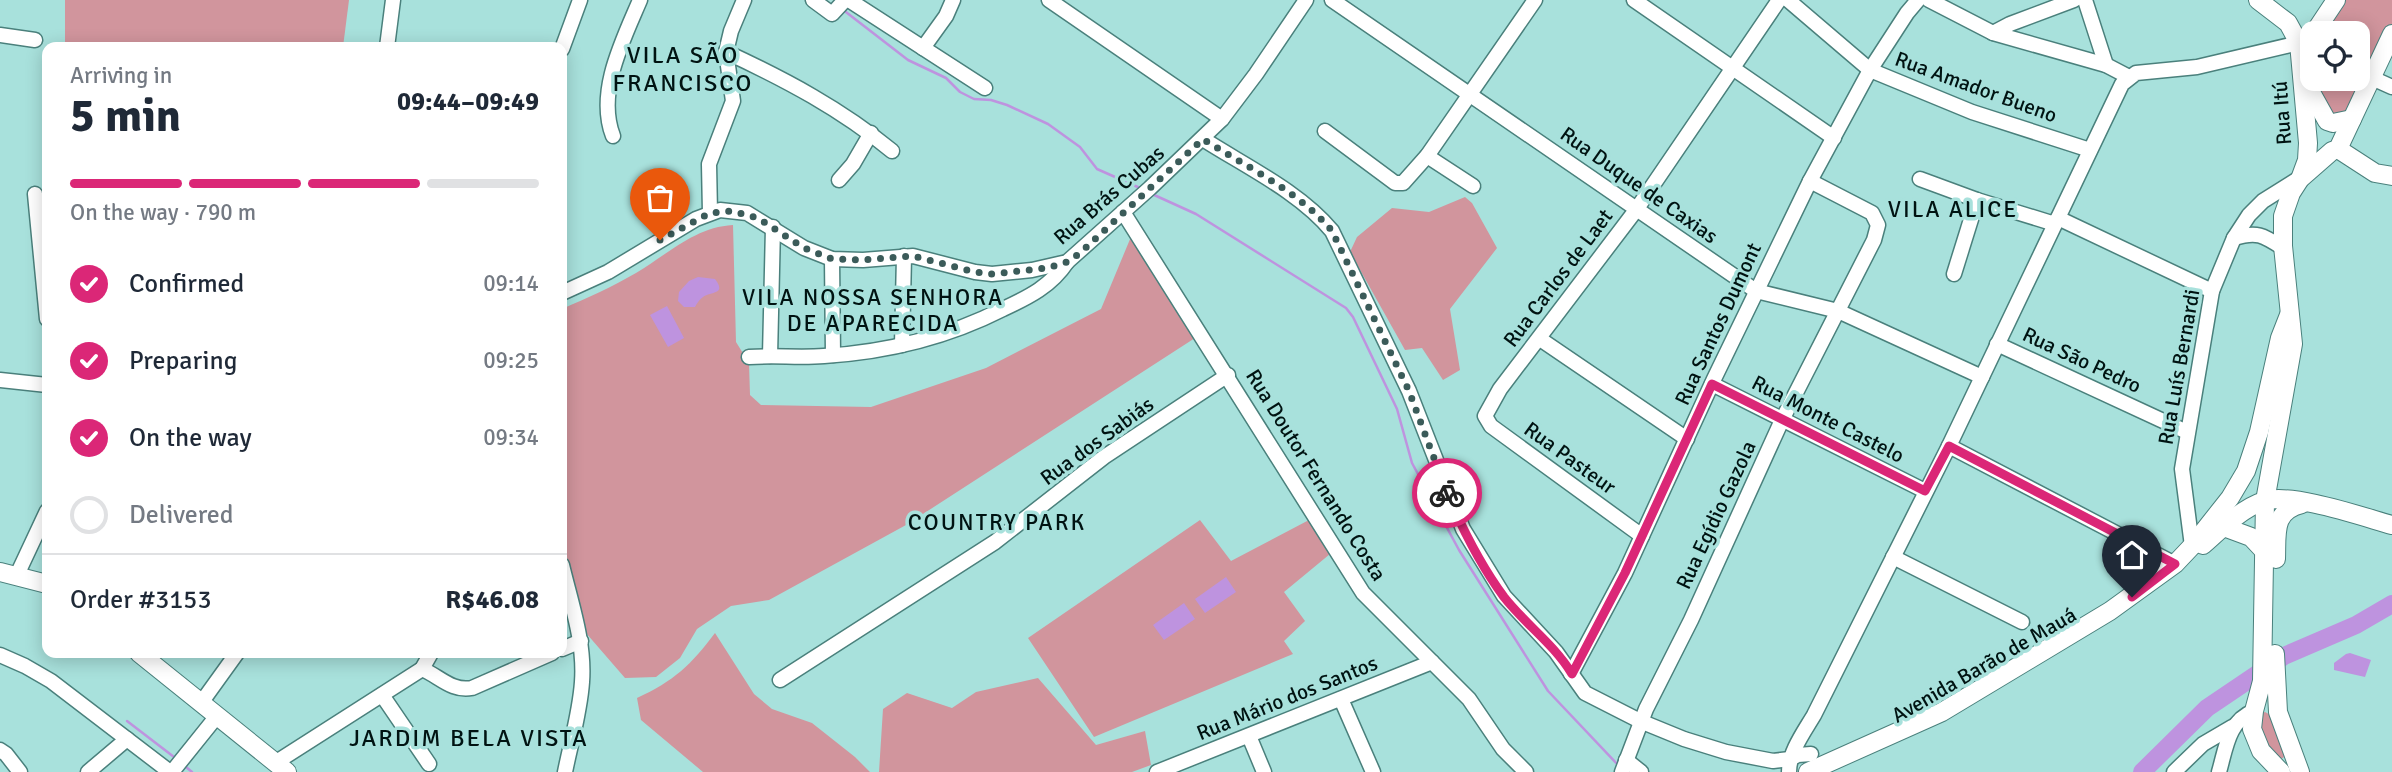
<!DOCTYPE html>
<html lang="en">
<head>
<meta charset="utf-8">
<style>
  :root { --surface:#fff; --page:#f6f6f7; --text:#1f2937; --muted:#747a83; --line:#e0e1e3; --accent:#db2777 }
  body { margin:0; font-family:Signika,sans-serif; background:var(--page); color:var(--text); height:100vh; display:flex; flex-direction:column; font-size:26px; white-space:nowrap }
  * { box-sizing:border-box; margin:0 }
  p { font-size:23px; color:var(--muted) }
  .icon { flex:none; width:38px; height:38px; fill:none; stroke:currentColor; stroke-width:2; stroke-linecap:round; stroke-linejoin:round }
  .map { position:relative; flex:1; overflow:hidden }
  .panel { position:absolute; left:42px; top:42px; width:525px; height:616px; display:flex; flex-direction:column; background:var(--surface); border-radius:14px; box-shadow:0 4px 18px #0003 }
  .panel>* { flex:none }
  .controls { position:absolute; left:2300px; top:21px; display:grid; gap:14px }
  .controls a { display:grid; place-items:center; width:70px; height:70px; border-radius:14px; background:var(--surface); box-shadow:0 4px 18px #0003; font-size:35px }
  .pin { position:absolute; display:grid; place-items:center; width:60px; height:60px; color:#fff; margin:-72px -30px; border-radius:50% 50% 50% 0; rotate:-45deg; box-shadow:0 0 7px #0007 }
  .pin .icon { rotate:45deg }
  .courier { position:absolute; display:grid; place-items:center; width:70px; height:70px; margin:-35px; border:5px solid #db2777; border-radius:50%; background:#fff; color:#222; box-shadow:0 2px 9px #0007 }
  .headline em { font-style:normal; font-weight:700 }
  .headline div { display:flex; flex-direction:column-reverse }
  .headline { display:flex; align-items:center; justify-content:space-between; height:119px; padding:0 28px }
  h1 { font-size:46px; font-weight:700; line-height:52px }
  .bar { display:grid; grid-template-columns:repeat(4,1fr); gap:10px 7px; align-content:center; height:84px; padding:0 28px }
  .bar i { height:9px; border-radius:5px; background:var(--line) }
  .bar .current { background:var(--accent) }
  .bar p { grid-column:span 4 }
  .line { display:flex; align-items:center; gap:18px; padding:0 28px; border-top:2px solid var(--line) }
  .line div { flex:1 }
  ol { padding:0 28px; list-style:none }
  li { display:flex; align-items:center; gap:21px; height:77px }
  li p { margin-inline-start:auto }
  li .icon { padding:7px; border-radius:50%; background:var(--accent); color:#fff; stroke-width:4 }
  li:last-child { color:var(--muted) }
  li i { width:38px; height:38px; border:4px solid var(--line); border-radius:50% }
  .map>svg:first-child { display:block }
  .green { fill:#d1959d }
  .water { fill:#be93df }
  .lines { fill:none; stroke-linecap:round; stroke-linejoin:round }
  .stream { stroke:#be93df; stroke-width:2.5 }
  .river { stroke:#be93df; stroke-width:18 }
  .minor-casing { stroke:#4a807c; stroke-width:17 }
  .major-casing { stroke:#4a807c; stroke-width:20 }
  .minor { stroke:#fff; stroke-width:14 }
  .major { stroke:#fff; stroke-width:18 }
  .done { stroke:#3b5b59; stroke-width:7; stroke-dasharray:0 12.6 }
  .route { stroke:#db2777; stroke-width:9 }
  .labels { text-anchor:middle; stroke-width:7; stroke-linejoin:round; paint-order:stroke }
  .street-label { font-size:21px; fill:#001312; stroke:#a8e1dc }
  .neighbourhood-label { font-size:23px; letter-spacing:2px; fill:#001312; stroke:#a8e1dc }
  .quarter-label { font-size:24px; letter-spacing:2px; fill:#001312; stroke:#a8e1dc }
</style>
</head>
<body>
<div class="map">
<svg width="2392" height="772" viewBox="0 0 2392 772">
  <rect width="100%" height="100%" fill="#a8e1dc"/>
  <g class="green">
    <polygon points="65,0 349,0 343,47 65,47"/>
    <path d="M2343,0H2392V29L2352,111L2333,117C2320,100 2297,68 2312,46V79H2357V33H2320Z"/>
    <polygon points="1465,197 1472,203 1497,248 1450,309 1460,370 1443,380 1422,348 1405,350 1350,252 1357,237 1392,208 1429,212"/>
    <path d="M733,225L736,342L749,363L750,395L761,405L871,407L986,368L1101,309L1133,232L1195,338L906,525L769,600L731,606L697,629L680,658L656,677L625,678L586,633L576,605L562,531V309C587,298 612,287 636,273C668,254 695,227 733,225Z"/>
    <polygon points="1200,520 1231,561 1309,520 1330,554 1284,592 1305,621 1284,641 1293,654 1094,737 1028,638"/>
    <path d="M715,633L754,694L772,709L812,723L855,757L870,772H703L641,720L637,698C674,681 691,665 715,633Z"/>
    <polygon points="1038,678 1096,745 1145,731 1151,765 1132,772 879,772 883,709 907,693 952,708 976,692"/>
    <polygon points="2265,712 2276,718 2286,754 2283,758 2279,759 2262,742 2260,714"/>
  </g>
  <g class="water">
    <path d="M698,277L715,279C727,295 711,291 703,297C699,300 697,303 695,307H684L678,301L679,292L689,281Z"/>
    <polygon points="667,306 684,338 668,347 650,315"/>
    <polygon points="1226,577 1236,592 1205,613 1195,599"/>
    <polygon points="1184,603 1195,619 1164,640 1153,625"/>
    <polygon points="2350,653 2371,660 2365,677 2334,670 2334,663 2346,654"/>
  </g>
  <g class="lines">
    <g class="stream">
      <polyline points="842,9 908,60 946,78 960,92 974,99 991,100 1007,105 1048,124 1080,147 1097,169 1140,188"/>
      <polyline points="1152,194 1196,214 1346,308 1353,317 1397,409 1412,463 1459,550 1548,691 1619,766"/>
      <polyline points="127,721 174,757"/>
      <polyline points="186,767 192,772"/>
    </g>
    <polyline class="river" points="2142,772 2207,708 2284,656 2356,625 2392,604"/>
    <g class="minor-casing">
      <g id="minor">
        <polyline points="813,0 832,14 845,0"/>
        <polyline points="849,0 985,88"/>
        <polyline points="1049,0 1222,119"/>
        <polyline points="1332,0 1756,291 1838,311 1982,377"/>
        <polyline points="1634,0 1834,138"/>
        <polyline points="1788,0 1870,70 1972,112 2090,150"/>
        <polyline points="1929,0 1993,33 2106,65 2129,77"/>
        <polyline points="2085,0 2106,65"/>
        <polyline points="1993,33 2010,24 2074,0"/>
        <polyline points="0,35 35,40"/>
        <polyline points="387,47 393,0"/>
        <polyline points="923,48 946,16 953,0"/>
        <polyline points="562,49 580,0"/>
        <path d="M726,52C786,80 841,109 892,151"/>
        <polyline points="2372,78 2392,87"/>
        <polyline points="1325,131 1395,183 1403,183 1427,156 1535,0"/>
        <path d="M613,136C596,92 623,40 640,0"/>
        <path d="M1203,139C1245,166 1300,192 1332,231L1409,391L1463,529L1504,596L1556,652L1585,693L1640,721L1684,739L1726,752L1773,761L1790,759L1798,755L1811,754"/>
        <polyline points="1427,156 1473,186"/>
        <polyline points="1920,179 1977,200 2055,224"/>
        <polyline points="839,180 853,164 871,133"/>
        <polyline points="35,194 47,319"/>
        <polyline points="1123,212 1363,593 1469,699 1503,749 1526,772"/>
        <polyline points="710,213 709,164 733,101 726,52 731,31 744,0"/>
        <polyline points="2058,218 2212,291"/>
        <path d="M2234,238C2257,231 2263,235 2283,248"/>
        <polyline points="832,259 833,355"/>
        <polyline points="1954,274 1977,200"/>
        <polyline points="562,293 608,272 696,219 720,210 747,213 804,248 832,259 863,260 913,256 975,272 992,274 1032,270 1067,262 1150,188 1222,119 1256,74 1306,0"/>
        <polyline points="1540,339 1687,439"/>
        <polyline points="1997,344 2187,432"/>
        <polyline points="902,345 904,256"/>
        <polyline points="770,356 773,227"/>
        <path d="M749,357C774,355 799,358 824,356C888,352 946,338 1003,309C1029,297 1051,286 1067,262"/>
        <polyline points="0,380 47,385"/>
        <polyline points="1712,384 1925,491"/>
        <polyline points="1949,446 2175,564"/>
        <polyline points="1642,536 1491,426 1485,416 1500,389 1636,210 1779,0"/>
        <polyline points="2192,546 2182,469 2212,291 2234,238 2249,215 2263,201 2298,179"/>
        <polyline points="1893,557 2022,622"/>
        <path d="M562,565C571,603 585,642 582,682C580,712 571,742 565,772"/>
        <polyline points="17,575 47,511"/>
        <polyline points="562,649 581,641"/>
        <path d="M431,653L422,669C439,676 452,692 472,688L552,653"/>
        <polyline points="0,655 25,666 51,681 170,772"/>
        <polyline points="1571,674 1625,573 1714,379 1810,181 1870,70 1907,13 1918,0"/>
        <polyline points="780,680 995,542 1104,457 1228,375"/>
        <polyline points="382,695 429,764"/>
        <polyline points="1341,699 1373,772"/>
        <polyline points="201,703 237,653"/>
        <polyline points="1249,736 1264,772"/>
        <polyline points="0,750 6,754 20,772"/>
        <polyline points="1626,760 1641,772"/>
        <polyline points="275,763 422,669"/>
        <polyline points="88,772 127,739"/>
        <polyline points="172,772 217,716"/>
        <polyline points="1157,772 1432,662"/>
        <polyline points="1622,772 1646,709 1691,620 1782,420 1874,240 1878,225 1872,213 1810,181"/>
        <path d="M1789,772C1789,752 1804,732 1814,715L1949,446L2122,84L2136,73L2197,67L2299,43"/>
        <polyline points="2174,772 2203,744 2232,727"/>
        <path d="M2219,772C2226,748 2228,721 2254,711"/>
      </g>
    </g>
    <g class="major-casing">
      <g id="major">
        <polyline points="2258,0 2288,23 2299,43 2308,143 2307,160 2300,179"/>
        <polyline points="2314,33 2336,0"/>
        <polyline points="2307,85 2327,121 2333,123 2352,119"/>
        <polyline points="2338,149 2375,173 2392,176"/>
        <polyline points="2224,527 2251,537 2265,552"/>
        <path d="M2203,545C2220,530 2242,508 2264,501C2291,492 2363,517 2392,525"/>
        <path d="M2276,559C2277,534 2272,511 2302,504"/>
        <polyline points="0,572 47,584"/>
        <polyline points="139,653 287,772"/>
        <polyline points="2275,654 2278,712 2300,772"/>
        <polyline points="1808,772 1942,712 2110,611 2175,564 2192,546 2230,498 2246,471 2259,432 2280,338 2289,315"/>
        <polyline points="2281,772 2261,751 2252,729 2254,711 2262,681 2265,501 2293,344 2283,246 2283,216 2291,193 2300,179 2332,151 2338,149 2392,34"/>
      </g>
    </g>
    <use href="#minor" class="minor"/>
    <use href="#major" class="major"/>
  </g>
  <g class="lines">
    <path class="done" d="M660,240L710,213L732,211L758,218L804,248L832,259L863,260L913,256L975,272L992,274L1047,268L1067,262L1080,253L1203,139C1245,166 1300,192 1332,231L1409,391L1447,493"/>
    <path class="route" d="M1447,493C1462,528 1481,566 1504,597C1525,624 1554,644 1572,674L1625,573L1712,384L1925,491L1949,446L2175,564L2132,597"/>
  </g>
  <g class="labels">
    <g class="street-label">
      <text transform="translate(1976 87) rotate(20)" y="7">Rua Amador Bueno</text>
      <text transform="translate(2282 113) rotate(-94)" y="7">Rua Itú</text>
      <text transform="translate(1639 185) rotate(35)" y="7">Rua Duque de Caxias</text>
      <text transform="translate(1109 195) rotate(-41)" y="7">Rua Brás Cubas</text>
      <text transform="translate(1558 278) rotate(-53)" y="7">Rua Carlos de Laet</text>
      <text transform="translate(1718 324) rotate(-65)" y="7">Rua Santos Dumont</text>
      <text transform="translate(2082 360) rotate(25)" y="7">Rua São Pedro</text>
      <text transform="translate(2179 367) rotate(-80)" y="7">Rua Luís Bernardi</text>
      <text transform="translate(1828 419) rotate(27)" y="7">Rua Monte Castelo</text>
      <text transform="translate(1097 441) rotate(-36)" y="7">Rua dos Sabiás</text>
      <text transform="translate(1570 458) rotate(36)" y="7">Rua Pasteur</text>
      <text transform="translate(1316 475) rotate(58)" y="7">Rua Doutor Fernando Costa</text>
      <text transform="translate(1716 515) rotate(-65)" y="7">Rua Egídio Gazola</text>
      <text transform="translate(1984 665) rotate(-30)" y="7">Avenida Barão de Mauá</text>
      <text transform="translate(1287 698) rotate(-22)" y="7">Rua Mário dos Santos</text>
    </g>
    <g class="neighbourhood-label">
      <text x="1953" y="217">VILA ALICE</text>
      <text x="873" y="305">VILA NOSSA SENHORA<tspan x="873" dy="26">DE APARECIDA</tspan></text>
      <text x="997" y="530">COUNTRY PARK</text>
    </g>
    <g class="quarter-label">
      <text x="683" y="63">VILA SÃO<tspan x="683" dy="28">FRANCISCO</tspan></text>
      <text x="469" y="746">JARDIM BELA VISTA</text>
    </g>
  </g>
</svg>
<div class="controls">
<a><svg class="icon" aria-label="locate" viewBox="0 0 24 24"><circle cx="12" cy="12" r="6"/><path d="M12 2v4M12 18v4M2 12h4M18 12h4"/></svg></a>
</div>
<div class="pin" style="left:660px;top:240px;background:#ea580c"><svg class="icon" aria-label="bag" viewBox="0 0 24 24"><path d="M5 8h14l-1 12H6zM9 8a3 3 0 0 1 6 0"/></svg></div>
<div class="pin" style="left:2132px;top:597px;background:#1f2937"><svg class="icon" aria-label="home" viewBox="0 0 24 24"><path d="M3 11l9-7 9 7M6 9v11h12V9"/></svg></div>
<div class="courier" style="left:1447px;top:493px"><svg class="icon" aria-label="bike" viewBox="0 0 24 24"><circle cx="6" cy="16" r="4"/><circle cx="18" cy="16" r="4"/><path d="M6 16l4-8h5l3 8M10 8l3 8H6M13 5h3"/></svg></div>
<section class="panel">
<div class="headline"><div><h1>5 min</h1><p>Arriving in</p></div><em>09:44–09:49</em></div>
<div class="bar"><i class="current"></i><i class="current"></i><i class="current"></i><i></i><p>On the way · 790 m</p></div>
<ol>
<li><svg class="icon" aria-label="check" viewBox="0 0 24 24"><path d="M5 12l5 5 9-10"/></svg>Confirmed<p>09:14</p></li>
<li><svg class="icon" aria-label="check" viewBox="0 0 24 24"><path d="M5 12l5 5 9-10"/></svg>Preparing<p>09:25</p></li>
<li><svg class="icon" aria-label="check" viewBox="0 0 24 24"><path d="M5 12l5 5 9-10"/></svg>On the way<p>09:34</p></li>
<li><i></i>Delivered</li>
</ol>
<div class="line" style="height:91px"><div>Order #3153</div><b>R$46.08</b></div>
</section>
</div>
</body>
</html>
